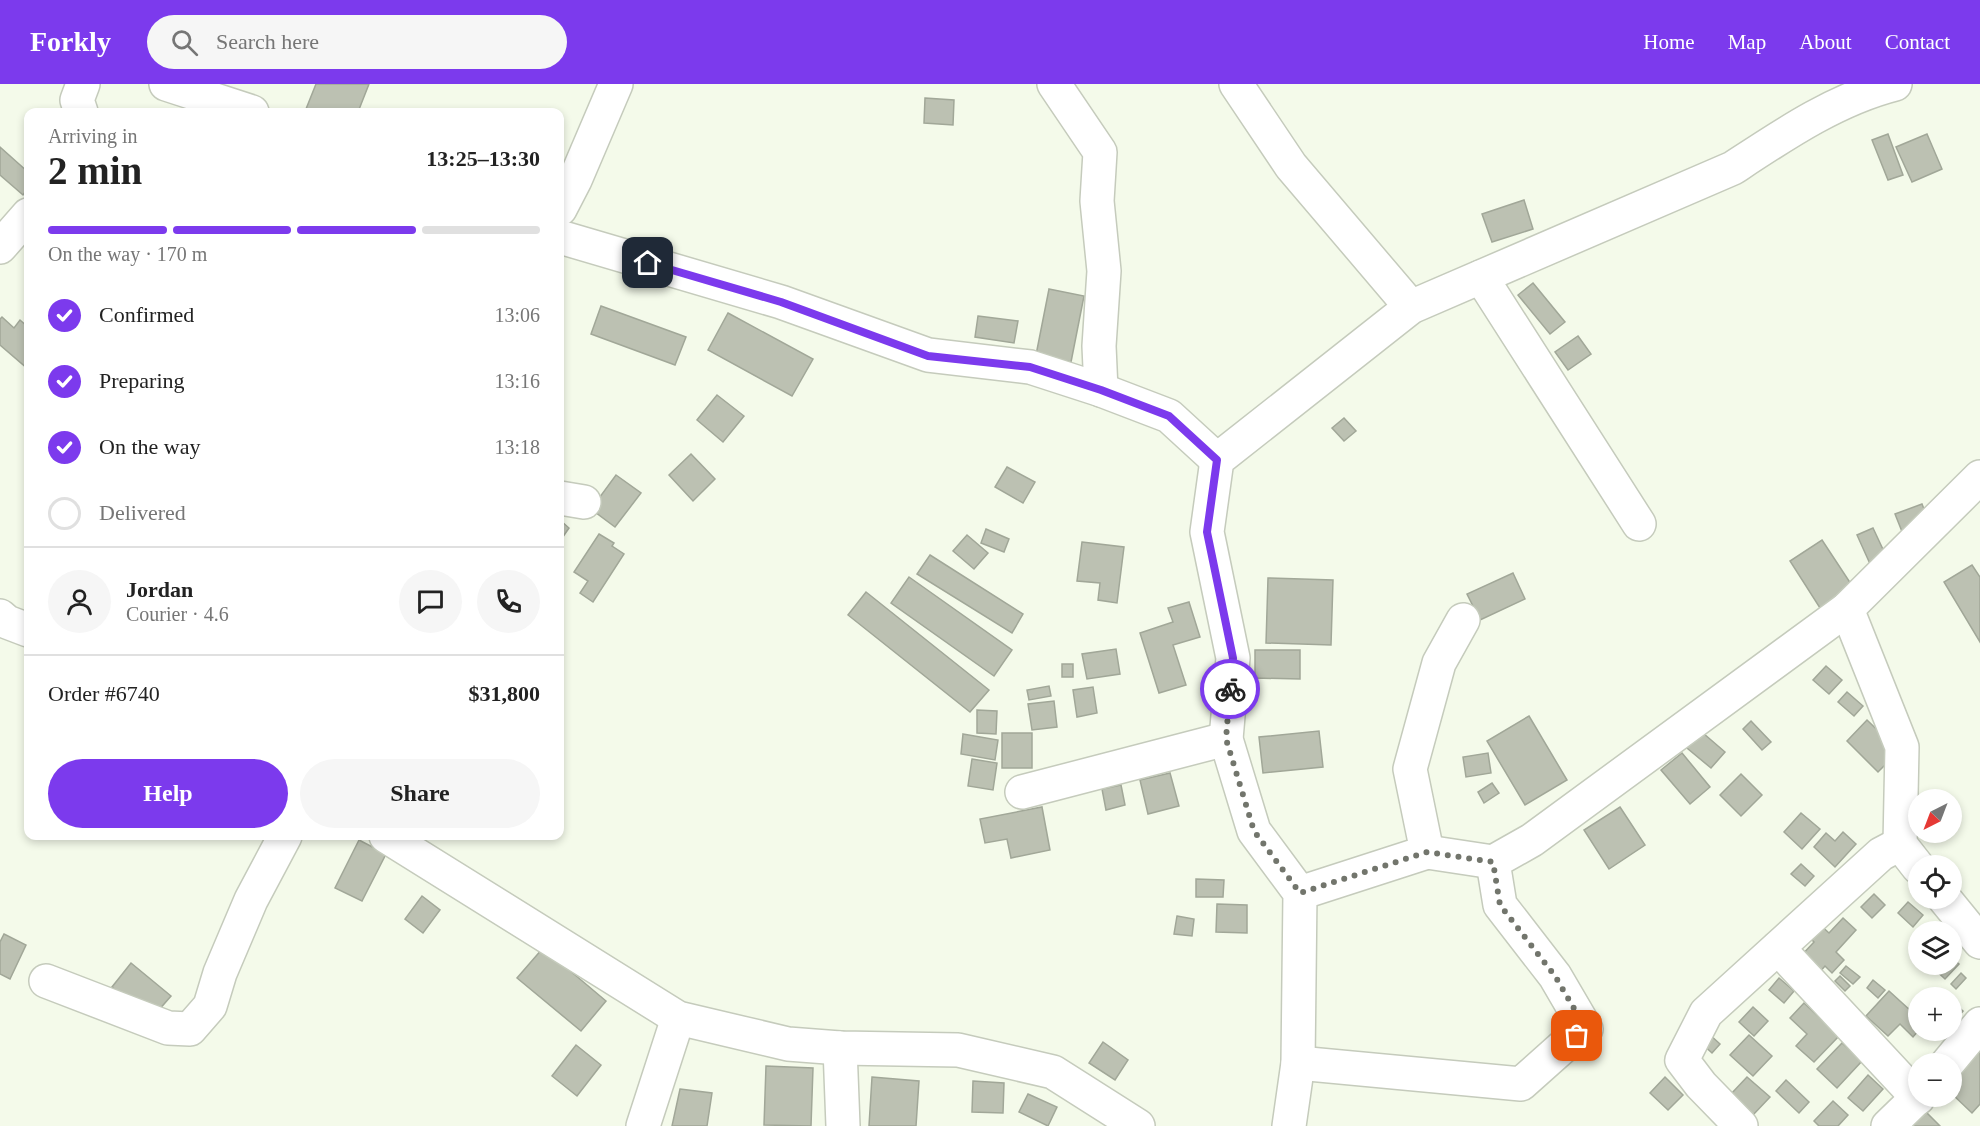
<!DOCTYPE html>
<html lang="en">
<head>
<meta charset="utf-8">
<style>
  :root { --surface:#fff; --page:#f6f6f6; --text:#222; --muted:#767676; --line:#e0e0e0; --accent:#7c3aed }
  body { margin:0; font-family:Georgia,serif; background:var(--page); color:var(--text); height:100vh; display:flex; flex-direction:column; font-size:22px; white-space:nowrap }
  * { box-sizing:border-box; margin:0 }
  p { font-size:20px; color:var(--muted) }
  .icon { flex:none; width:33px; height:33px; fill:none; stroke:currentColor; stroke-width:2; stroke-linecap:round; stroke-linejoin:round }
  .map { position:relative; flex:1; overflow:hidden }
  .side { position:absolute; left:24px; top:24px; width:540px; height:732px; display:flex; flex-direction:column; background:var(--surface); border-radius:12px; box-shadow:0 3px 9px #0003 }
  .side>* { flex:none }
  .needle { width:39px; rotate:222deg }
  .tools { position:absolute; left:1908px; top:705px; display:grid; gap:12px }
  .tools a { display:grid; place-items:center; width:54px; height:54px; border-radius:50%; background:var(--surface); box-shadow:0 3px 9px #0003; font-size:30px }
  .pin { position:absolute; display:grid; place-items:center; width:51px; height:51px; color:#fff; margin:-26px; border-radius:12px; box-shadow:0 3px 9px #0006 }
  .courier { position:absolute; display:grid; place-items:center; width:60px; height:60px; margin:-30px; border:4px solid #7c3aed; border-radius:50%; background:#fff; color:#222; box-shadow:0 2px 8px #0007 }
  .overview em { font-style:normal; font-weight:700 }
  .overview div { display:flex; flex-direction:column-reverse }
  .overview { display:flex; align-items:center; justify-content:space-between; height:102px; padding:0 24px }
  h1 { font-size:39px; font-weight:700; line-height:45px }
  .bar { display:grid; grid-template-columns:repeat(4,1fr); gap:9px 6px; align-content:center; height:72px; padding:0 24px }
  .bar i { height:8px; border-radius:4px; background:var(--line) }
  .bar .on { background:var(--accent) }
  .bar p { grid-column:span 4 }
  .line { display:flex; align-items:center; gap:15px; padding:0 24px; border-top:2px solid var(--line) }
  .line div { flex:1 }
  .round { display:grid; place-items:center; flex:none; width:63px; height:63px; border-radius:32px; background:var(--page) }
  ol { padding:0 24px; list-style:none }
  li { display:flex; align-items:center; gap:18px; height:66px }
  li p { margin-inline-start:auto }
  li .icon { padding:6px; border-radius:50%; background:var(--accent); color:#fff; stroke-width:4 }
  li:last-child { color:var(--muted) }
  li i { width:33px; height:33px; border:3px solid var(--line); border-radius:50% }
  .primary-button { display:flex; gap:12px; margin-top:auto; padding:12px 24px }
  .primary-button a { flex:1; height:69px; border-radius:36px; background:var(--accent); color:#fff; font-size:24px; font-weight:700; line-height:69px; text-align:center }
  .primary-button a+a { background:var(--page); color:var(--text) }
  header { display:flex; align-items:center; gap:36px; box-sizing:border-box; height:84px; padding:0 30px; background:var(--accent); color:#fff }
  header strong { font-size:28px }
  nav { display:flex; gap:33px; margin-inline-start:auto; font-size:21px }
  .search { width:420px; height:54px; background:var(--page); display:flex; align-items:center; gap:15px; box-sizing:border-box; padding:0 21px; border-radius:33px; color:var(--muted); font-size:22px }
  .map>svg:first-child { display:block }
  .building { fill:#bcc1b2; stroke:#a1a798; stroke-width:1.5 }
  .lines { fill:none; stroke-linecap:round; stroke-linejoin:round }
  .minor-casing { stroke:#c5cbbc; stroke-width:36 }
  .minor { stroke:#fff; stroke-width:33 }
  .done { stroke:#72756c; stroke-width:6; stroke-dasharray:0 10.8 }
  .route { stroke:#7c3aed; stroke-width:8 }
</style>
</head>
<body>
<header>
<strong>Forkly</strong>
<div class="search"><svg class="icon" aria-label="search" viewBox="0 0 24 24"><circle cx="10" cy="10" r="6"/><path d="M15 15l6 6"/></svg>Search here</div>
<nav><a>Home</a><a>Map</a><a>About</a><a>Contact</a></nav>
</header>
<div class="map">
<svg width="1980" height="1042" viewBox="0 0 1980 1042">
  <rect width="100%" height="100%" fill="#f4faea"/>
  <g class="building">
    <polygon points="316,0 369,0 358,28 316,28 306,25"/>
    <polygon points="925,14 954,16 953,41 924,39"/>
    <polygon points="1888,50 1903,91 1888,96 1872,56"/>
    <polygon points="1927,50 1942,85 1912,98 1896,63"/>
    <polygon points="0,63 28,88 28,104 23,111 0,91"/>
    <polygon points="1524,116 1533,145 1492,158 1482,130"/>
    <polygon points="1533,199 1565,238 1550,250 1518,211"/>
    <polygon points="1049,205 1084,212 1071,278 1036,271"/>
    <polygon points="601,222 686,253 675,281 591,250"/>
    <polygon points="728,229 813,275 792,312 708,266"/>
    <polygon points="978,232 1018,237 1014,259 975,253"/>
    <polygon points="2,233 14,244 20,236 28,243 28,285 0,261 0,235"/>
    <polygon points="1578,252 1591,270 1568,286 1555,268"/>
    <polygon points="717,311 744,332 723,358 697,336"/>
    <polygon points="1344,334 1356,347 1344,357 1332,344"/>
    <polygon points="691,370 715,395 693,417 669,391"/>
    <polygon points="1007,383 1035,398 1023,419 995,403"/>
    <polygon points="616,391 641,409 615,443 591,425"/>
    <polygon points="1922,420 1930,440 1903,450 1895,430"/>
    <polygon points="560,436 569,444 560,457"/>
    <polygon points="1873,444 1887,474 1871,482 1857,451"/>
    <polygon points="986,445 1009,455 1004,468 981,459"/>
    <polygon points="599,450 614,459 612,462 624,470 593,518 580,509 588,497 574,488"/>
    <polygon points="967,451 988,469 974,485 953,467"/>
    <polygon points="1822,456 1853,503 1820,524 1790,477"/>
    <polygon points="1082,458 1124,463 1117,519 1098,516 1100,499 1077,497"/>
    <polygon points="930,471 1023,530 1012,549 917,490"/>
    <polygon points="1972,481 1980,493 1980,558 1944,498"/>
    <polygon points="1513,489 1525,515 1480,536 1467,510"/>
    <polygon points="909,493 1012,566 994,592 891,519"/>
    <polygon points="1268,494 1333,496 1331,561 1266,559"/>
    <polygon points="866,508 989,606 970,628 848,531"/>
    <polygon points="1189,518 1200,553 1173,561 1186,601 1159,609 1140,549 1173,538 1168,524"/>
    <polygon points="1116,565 1120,590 1087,595 1082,570"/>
    <polygon points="1255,566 1300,566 1300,595 1255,594"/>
    <rect x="1062" y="580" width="11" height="13"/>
    <polygon points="1826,582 1842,596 1829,610 1813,596"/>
    <polygon points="1049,602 1051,612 1029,616 1027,606"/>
    <polygon points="1093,603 1097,629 1077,633 1073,606"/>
    <polygon points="1847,608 1863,622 1854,632 1838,618"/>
    <polygon points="1054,617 1057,643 1032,646 1028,620"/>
    <polygon points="977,626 997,627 996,650 977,649"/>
    <polygon points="1529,632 1567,696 1525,721 1487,657"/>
    <polygon points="1867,636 1899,667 1878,688 1847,657"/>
    <polygon points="1751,637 1771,658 1762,666 1743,645"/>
    <polygon points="1696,643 1725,668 1711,684 1682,660"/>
    <polygon points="1319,647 1323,683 1263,689 1259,653"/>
    <rect x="1002" y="649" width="30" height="35"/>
    <polygon points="963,650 998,656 995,676 961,670"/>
    <polygon points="1488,669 1491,689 1466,693 1463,673"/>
    <polygon points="1682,669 1710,703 1690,720 1661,686"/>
    <polygon points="972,675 997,679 993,706 968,702"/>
    <polygon points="1170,689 1179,722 1148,730 1140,696"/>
    <polygon points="1741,690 1762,711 1741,732 1720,711"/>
    <polygon points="1492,699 1499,709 1484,719 1478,708"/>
    <polygon points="1121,701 1125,721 1106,726 1102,705"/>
    <polygon points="1042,723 1050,766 1011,774 1007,755 985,759 980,735"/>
    <polygon points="1620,723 1645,761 1609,785 1584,746"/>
    <polygon points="1801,729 1820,745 1802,765 1784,748"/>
    <polygon points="1843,748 1856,760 1835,783 1814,763 1826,749 1835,757"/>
    <polygon points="359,756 386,770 362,817 335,804"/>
    <polygon points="1801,780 1814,792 1805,802 1791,790"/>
    <polygon points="1196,795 1224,796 1223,813 1196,813"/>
    <polygon points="1874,810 1885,821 1872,834 1861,823"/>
    <polygon points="422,812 440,826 423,849 405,835"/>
    <polygon points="1908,818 1923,831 1913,843 1898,829"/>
    <polygon points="1217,820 1247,821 1247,849 1216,848"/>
    <polygon points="1177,832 1194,835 1192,852 1174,850"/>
    <polygon points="1843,834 1856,846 1836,868 1844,876 1832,889 1825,882 1818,890 1800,873 1814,858 1806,850 1817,838 1829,849"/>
    <polygon points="4,850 26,861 10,895 0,890 0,858"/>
    <polygon points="543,864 606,917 581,947 517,894"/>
    <polygon points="1952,874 1959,880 1945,895 1929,880 1952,880"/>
    <polygon points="131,879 171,912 151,935 112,903"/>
    <polygon points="1846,882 1860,893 1853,900 1840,889"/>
    <polygon points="1961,889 1966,894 1956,905 1951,900"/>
    <polygon points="1840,892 1850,902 1845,907 1835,897"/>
    <polygon points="1779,894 1794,907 1784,919 1769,906"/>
    <polygon points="1873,896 1885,906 1878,914 1867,904"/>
    <polygon points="1889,907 1911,927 1914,925 1918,929 1919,946 1913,953 1900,940 1888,952 1866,932"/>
    <polygon points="1952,917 1963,927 1952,940"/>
    <polygon points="1804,919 1839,952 1814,978 1796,962 1807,950 1790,934"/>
    <polygon points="1753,923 1768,937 1754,952 1739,938"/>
    <polygon points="1709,950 1720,960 1712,969 1701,959"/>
    <polygon points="1749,951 1772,972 1753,992 1730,971"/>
    <polygon points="1103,958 1128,976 1115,996 1089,979"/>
    <polygon points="1842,959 1862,977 1837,1004 1817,985"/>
    <polygon points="1974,960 1980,967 1980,1020 1972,1029 1952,1010 1952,984"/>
    <polygon points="576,961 601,981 577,1012 552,992"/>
    <polygon points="766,982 813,984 811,1042 764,1041"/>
    <polygon points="1868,991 1883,1005 1863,1027 1848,1014"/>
    <polygon points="872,993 919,997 916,1042 869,1042"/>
    <polygon points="1665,993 1683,1011 1668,1026 1650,1009"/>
    <polygon points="1747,993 1770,1013 1753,1031 1731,1010"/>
    <polygon points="1786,996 1809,1018 1799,1029 1776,1007"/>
    <polygon points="973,997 1004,999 1003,1029 972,1028"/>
    <polygon points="680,1005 712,1009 707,1042 672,1042"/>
    <polygon points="1028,1010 1057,1023 1048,1042 1019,1028"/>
    <polygon points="1833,1017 1848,1031 1838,1042 1819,1042 1814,1037"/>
    <polygon points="1925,1027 1940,1042 1911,1042"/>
  </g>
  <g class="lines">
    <g class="minor-casing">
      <g id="minor">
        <polyline points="166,0 252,28"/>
        <polyline points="1054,0 1100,68 1097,117 1104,187 1099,262 1101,306"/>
        <polyline points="1236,0 1291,82 1411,223"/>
        <polyline points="81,28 77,16 83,0"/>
        <polyline points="560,125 575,96 616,0"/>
        <polyline points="560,153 781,218 928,271 1030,283 1101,306 1169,332 1217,376"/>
        <polyline points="0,163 28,131"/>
        <polyline points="1481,193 1639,440"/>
        <polyline points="560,414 584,418"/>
        <polyline points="1847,525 1902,663 1900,760 1918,783"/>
        <polyline points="0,532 7,538 28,546"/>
        <polyline points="1022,708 1226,655"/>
        <polyline points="386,752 678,934 788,960 840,964 958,966 1053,988 1138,1042"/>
        <polyline points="1427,768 1493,778"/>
        <polyline points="1300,809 1427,768 1410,685 1439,579 1463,536"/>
        <polyline points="1944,814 1980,858"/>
        <polyline points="1778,864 1918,1014"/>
        <polyline points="46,897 168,944 190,945 210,922 220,889 251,816 285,752"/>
        <polyline points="840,964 843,1042"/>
        <polyline points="1298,979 1521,1000 1567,959 1586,945 1555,892 1500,821 1493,778 1532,756 1847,525 1980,393"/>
        <polyline points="1947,980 1980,940"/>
        <polyline points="643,1042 678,934"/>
        <path d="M1289,1042L1298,979L1300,809L1254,747L1226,655L1233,574L1207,448L1217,376L1411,223L1733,84C1783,51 1836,15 1895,0"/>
        <polyline points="1741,1042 1701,1001 1682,976 1706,929 1881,770 1900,760"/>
        <polyline points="1888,1042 1919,1012"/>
      </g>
    </g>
    <use href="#minor" class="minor"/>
  </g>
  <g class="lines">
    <polyline class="done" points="1230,605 1226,655 1254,747 1300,809 1427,768 1493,778 1500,821 1555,892 1586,945 1577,952"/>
    <polyline class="route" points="648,179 781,218 928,272 1030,283 1101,306 1169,332 1217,376 1207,448 1233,574 1230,605"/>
  </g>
</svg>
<div class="tools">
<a><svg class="needle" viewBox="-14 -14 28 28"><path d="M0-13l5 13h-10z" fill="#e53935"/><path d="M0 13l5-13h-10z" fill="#767676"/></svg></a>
<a><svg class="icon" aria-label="locate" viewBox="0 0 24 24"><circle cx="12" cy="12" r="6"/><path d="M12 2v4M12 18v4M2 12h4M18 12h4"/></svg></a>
<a><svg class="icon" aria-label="layers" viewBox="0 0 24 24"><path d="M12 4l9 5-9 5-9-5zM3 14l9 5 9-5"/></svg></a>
<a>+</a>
<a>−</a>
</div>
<div class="pin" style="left:1577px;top:952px;background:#ea580c"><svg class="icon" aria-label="bag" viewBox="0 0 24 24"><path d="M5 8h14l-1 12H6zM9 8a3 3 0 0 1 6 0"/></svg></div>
<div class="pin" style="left:648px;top:179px;background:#1f2937"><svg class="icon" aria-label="home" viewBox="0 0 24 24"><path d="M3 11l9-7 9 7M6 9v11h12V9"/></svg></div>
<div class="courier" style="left:1230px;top:605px"><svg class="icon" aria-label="bike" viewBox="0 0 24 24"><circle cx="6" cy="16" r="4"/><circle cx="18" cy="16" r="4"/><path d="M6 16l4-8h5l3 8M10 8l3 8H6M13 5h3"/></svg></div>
<section class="side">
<div class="overview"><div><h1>2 min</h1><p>Arriving in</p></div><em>13:25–13:30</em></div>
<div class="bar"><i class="on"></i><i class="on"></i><i class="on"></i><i></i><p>On the way · 170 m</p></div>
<ol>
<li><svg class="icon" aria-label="check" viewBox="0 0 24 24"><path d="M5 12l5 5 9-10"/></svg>Confirmed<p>13:06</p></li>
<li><svg class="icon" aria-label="check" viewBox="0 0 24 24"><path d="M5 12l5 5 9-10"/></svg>Preparing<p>13:16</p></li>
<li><svg class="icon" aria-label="check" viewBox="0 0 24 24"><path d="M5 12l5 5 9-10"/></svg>On the way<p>13:18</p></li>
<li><i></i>Delivered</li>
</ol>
<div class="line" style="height:108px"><a class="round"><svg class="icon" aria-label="person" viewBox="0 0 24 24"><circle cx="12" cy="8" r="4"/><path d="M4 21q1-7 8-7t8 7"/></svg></a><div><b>Jordan</b><p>Courier · 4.6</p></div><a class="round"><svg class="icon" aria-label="chat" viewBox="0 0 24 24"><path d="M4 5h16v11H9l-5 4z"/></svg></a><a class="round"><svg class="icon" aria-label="phone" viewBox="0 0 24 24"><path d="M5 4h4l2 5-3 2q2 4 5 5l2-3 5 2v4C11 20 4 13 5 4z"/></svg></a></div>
<div class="line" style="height:78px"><div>Order #6740</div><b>$31,800</b></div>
<div class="primary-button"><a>Help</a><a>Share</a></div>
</section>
</div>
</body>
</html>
